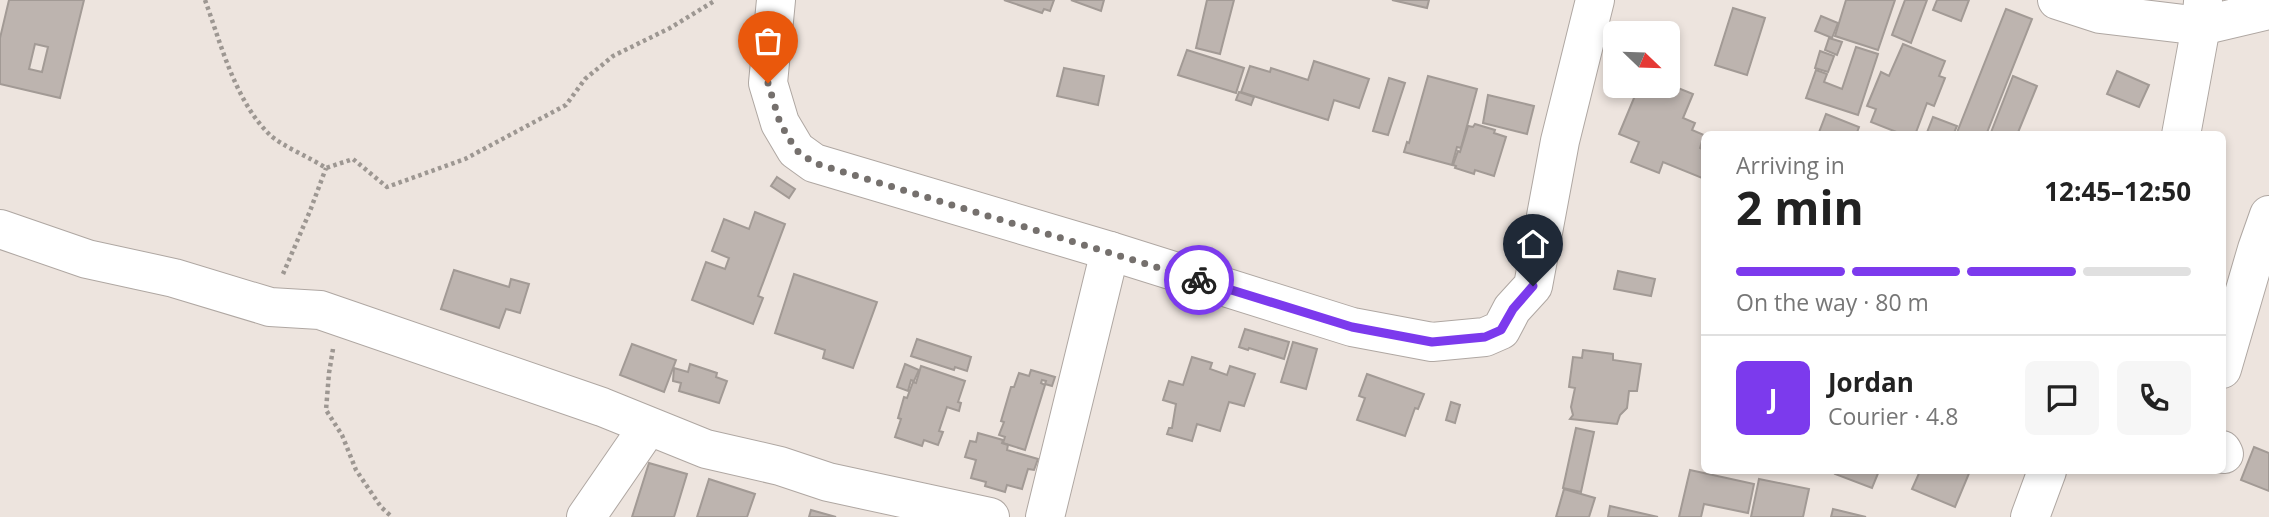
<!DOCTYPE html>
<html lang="en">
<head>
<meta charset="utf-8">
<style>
  :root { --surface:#fff; --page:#f6f6f6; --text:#222; --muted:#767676; --line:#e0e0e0; --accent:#7c3aed }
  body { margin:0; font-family:"Open Sans",sans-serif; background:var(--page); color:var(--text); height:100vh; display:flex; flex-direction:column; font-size:26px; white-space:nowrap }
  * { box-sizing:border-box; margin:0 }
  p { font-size:23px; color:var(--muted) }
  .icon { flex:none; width:38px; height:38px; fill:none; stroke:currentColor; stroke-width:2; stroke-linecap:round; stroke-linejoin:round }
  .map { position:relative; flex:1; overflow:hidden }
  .sheet { position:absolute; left:1701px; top:131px; width:525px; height:343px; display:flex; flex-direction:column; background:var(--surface); border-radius:10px; box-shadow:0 4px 10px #0003 }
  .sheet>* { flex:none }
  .needle { width:46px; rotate:113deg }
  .controls { position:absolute; left:1603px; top:21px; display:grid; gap:14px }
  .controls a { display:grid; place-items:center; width:77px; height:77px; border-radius:10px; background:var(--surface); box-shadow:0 4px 10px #0003; font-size:35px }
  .pin { position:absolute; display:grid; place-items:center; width:60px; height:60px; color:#fff; margin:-72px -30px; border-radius:50% 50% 50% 0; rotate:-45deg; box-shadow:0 0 7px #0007 }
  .pin .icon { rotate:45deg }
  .courier { position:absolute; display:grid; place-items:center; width:70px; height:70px; margin:-35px; border:5px solid #7c3aed; border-radius:50%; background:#fff; color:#222; box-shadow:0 2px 9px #0007 }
  .overview em { font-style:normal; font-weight:700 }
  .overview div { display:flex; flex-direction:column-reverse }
  .overview { display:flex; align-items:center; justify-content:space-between; height:119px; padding:0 35px }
  h1 { font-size:46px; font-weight:700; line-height:52px }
  .bar { display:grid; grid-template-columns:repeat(4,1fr); gap:10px 7px; align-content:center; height:84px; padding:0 35px }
  .bar i { height:9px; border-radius:5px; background:var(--line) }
  .bar .active { background:var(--accent) }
  .bar p { grid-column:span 4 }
  .line { display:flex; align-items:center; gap:18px; padding:0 35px; border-top:2px solid var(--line) }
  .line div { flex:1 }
  .round { display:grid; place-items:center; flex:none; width:74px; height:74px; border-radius:10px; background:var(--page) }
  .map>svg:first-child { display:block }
  .building { fill:#bdb4af; stroke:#a29a95; stroke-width:2; fill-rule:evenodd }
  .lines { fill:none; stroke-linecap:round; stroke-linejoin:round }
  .minor-casing { stroke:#afa7a2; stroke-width:40 }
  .path { stroke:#9d9792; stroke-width:4.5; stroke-dasharray:3.5 3.5; stroke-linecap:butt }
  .minor { stroke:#fff; stroke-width:38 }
  .done { stroke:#75706d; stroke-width:7; stroke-dasharray:0 12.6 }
  .route { stroke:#7c3aed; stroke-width:9 }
</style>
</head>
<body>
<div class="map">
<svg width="2269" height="517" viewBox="0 0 2269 517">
  <rect width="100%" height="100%" fill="#ede4de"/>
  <g class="building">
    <path d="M9,0H84L60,98L0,84V38ZM35,44L48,47L42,72L29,69Z"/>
    <polygon points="1004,0 1054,0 1050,11 1044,9 1042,13"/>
    <polygon points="1071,0 1104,0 1101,11"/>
    <polygon points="1207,0 1234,0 1220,54 1196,48"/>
    <polygon points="1392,0 1429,0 1427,8"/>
    <polygon points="1846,0 1895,0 1878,50 1835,36"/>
    <polygon points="1905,0 1927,0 1911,43 1892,35"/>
    <polygon points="1937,0 1969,0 1961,21 1933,10"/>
    <polygon points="1733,8 1765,18 1747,75 1715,65"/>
    <polygon points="2006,9 2032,19 1986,135 1956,135"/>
    <polygon points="1821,16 1838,23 1832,38 1815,31"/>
    <polygon points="1829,38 1842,42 1837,55 1825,50"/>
    <polygon points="1903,44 1945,61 1939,76 1945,78 1934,106 1927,103 1915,135 1904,135 1871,122 1876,109 1867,106 1881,72 1889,76"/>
    <polygon points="1856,47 1878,54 1858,115 1806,98 1816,70 1827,74 1824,82 1842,89"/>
    <polygon points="1187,50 1244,68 1236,93 1178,75"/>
    <polygon points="1820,51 1834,56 1828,72 1815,68"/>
    <polygon points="1314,61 1369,79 1359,108 1334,100 1328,120 1241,92 1250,66 1270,72 1271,68 1308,80"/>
    <polygon points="1064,68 1104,76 1098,105 1057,96"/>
    <polygon points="2117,71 2149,85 2139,107 2107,94"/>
    <polygon points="1428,76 1477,89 1461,148 1457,147 1452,165 1404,152 1407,142 1409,143"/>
    <polygon points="2013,76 2037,86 2017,135 1990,135"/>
    <polygon points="1389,78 1405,83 1388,135 1373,131"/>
    <polygon points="1668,84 1693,94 1683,118 1695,123 1692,130 1704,135 1700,148 1704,150 1704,171 1702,178 1663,162 1659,173 1631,162 1639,142 1619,134 1639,86 1668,86"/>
    <polygon points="1239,92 1254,97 1251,105 1236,100"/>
    <polygon points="1488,95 1534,106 1527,134 1483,123"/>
    <polygon points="1826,114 1859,127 1856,135 1818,135"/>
    <polygon points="1933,117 1957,126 1953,135 1926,135"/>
    <polygon points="1475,124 1495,130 1494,133 1506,137 1494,176 1475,170 1474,174 1455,168 1456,166 1453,165 1458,151 1460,152 1468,126 1473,127"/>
    <polygon points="777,177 795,189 789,198 771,186"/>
    <polygon points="755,212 785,224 758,296 763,298 753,324 692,300 706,262 725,269 729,258 712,251 724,219 749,229"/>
    <polygon points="454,270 509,287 511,279 529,284 520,313 506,309 499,328 441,309"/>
    <polygon points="1618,271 1655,279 1651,296 1614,289"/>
    <polygon points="794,274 877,302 853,368 823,358 825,350 775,333"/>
    <polygon points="1245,329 1289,342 1284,359 1249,348 1248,350 1239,347"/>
    <polygon points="917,339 971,357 967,371 955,367 954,370 911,356"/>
    <polygon points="1293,342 1317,349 1306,389 1281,382"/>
    <polygon points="632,344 676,360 664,392 620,375"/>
    <polygon points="1583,350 1613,354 1613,360 1641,364 1637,391 1629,391 1627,408 1620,415 1617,424 1570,419 1573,415 1571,407 1575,388 1569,387 1573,357 1582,358"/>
    <polygon points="1192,357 1212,363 1210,369 1227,375 1230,366 1255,374 1244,406 1229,402 1220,431 1197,424 1192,441 1167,434 1169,428 1172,428 1176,404 1163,400 1169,381 1183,385"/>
    <polygon points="690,364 717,373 716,377 727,381 719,403 679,391 681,383 673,381 674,368 688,372"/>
    <polygon points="905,364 919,370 914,381 911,380 908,391 897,387"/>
    <polygon points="921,366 965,381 958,402 961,403 959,411 947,407 939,431 943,432 938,445 924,440 922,446 895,437 901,419 898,418 904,397 907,398 913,382 916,383"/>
    <polygon points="1031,370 1055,377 1052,386 1045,384 1046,381 1042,380 1041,383 1045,385 1025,450 1003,443 1005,437 999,435 1004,422 1001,421 1011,387 1014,387 1019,373 1029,376"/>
    <polygon points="1367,374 1424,394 1418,409 1415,408 1405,436 1357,420 1365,398 1359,396"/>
    <polygon points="1451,402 1460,405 1455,423 1446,420"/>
    <polygon points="1576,428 1594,432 1581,492 1563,488"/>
    <polygon points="978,433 1003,440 1002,443 1008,445 1007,450 1038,459 1034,470 1028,469 1022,489 1007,485 1005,492 985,486 986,482 971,478 976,460 965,457 970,441 976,442"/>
    <polygon points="2254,447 2269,453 2269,491 2241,480"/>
    <polygon points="649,463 687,474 674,517 632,517"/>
    <polygon points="1690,470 1754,484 1748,513 1704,504 1701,517 1679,517"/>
    <polygon points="1836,471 1879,471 1872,488 1835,474"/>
    <polygon points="1920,471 1970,471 1955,507 1912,489"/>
    <polygon points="709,479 755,494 747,517 697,517"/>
    <polygon points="1759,479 1809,489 1803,517 1751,517"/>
    <polygon points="1564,489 1595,498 1589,517 1556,517"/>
    <polygon points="1610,506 1658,517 1608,517"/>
    <polygon points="1833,509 1866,517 1831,517"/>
    <polygon points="811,510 836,517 809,517"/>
  </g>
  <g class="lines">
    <g class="minor-casing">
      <g id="minor">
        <polyline points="776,0 768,83 780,123 796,150 814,163 1110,251 1352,327 1432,342 1485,337 1501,330 1512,309 1533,286 1560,141 1595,0"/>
        <polyline points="2057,0 2100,14 2201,26 2269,10"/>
        <polyline points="2181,135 2201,26 2203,2"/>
        <polyline points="0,229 87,259 174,278 270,307 320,310 602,407 706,449 780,466 828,482 990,517"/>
        <polyline points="2222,369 2257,249 2269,215"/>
        <polyline points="2222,450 2224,454"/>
        <polyline points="586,517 648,427"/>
        <polyline points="1045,517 1110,251"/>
        <polyline points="2030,517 2047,471"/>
      </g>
    </g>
    <g class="path">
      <path d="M205,0C221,44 235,101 270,135C282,146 311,158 326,168L353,159L387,187L465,159L566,105L585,79L613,56L670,28L716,0"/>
      <polyline points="283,274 310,211 326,168"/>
      <polyline points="333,349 329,373 326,410 342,435 356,470 381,507 392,517"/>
    </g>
    <use href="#minor" class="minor"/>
  </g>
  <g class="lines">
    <polyline class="done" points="768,83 780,123 796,150 814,163 1199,280"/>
    <polyline class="route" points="1199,280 1352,327 1432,342 1485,337 1501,330 1513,309 1533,286"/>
  </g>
</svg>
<div class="controls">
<a><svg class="needle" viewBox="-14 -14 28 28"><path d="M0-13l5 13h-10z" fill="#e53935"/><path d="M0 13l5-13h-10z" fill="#767676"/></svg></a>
</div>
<div class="pin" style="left:768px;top:83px;background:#ea580c"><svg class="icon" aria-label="bag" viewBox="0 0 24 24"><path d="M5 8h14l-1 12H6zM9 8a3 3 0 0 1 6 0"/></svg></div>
<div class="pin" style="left:1533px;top:286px;background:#1f2937"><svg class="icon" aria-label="home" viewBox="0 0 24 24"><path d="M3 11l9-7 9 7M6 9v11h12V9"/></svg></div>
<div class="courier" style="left:1199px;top:280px"><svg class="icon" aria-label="bike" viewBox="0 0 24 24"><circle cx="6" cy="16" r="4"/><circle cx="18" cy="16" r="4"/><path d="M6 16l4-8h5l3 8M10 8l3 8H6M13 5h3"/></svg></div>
<section class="sheet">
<div class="overview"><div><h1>2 min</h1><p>Arriving in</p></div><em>12:45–12:50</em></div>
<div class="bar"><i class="active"></i><i class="active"></i><i class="active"></i><i></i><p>On the way · 80 m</p></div>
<div class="line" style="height:126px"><b class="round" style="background:var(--accent);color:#fff">J</b><div><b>Jordan</b><p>Courier · 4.8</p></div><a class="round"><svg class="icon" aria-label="chat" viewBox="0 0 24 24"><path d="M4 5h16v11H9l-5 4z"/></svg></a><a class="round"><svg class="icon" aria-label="phone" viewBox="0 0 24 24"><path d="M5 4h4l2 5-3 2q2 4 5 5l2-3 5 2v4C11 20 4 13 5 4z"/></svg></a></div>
</section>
</div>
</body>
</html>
